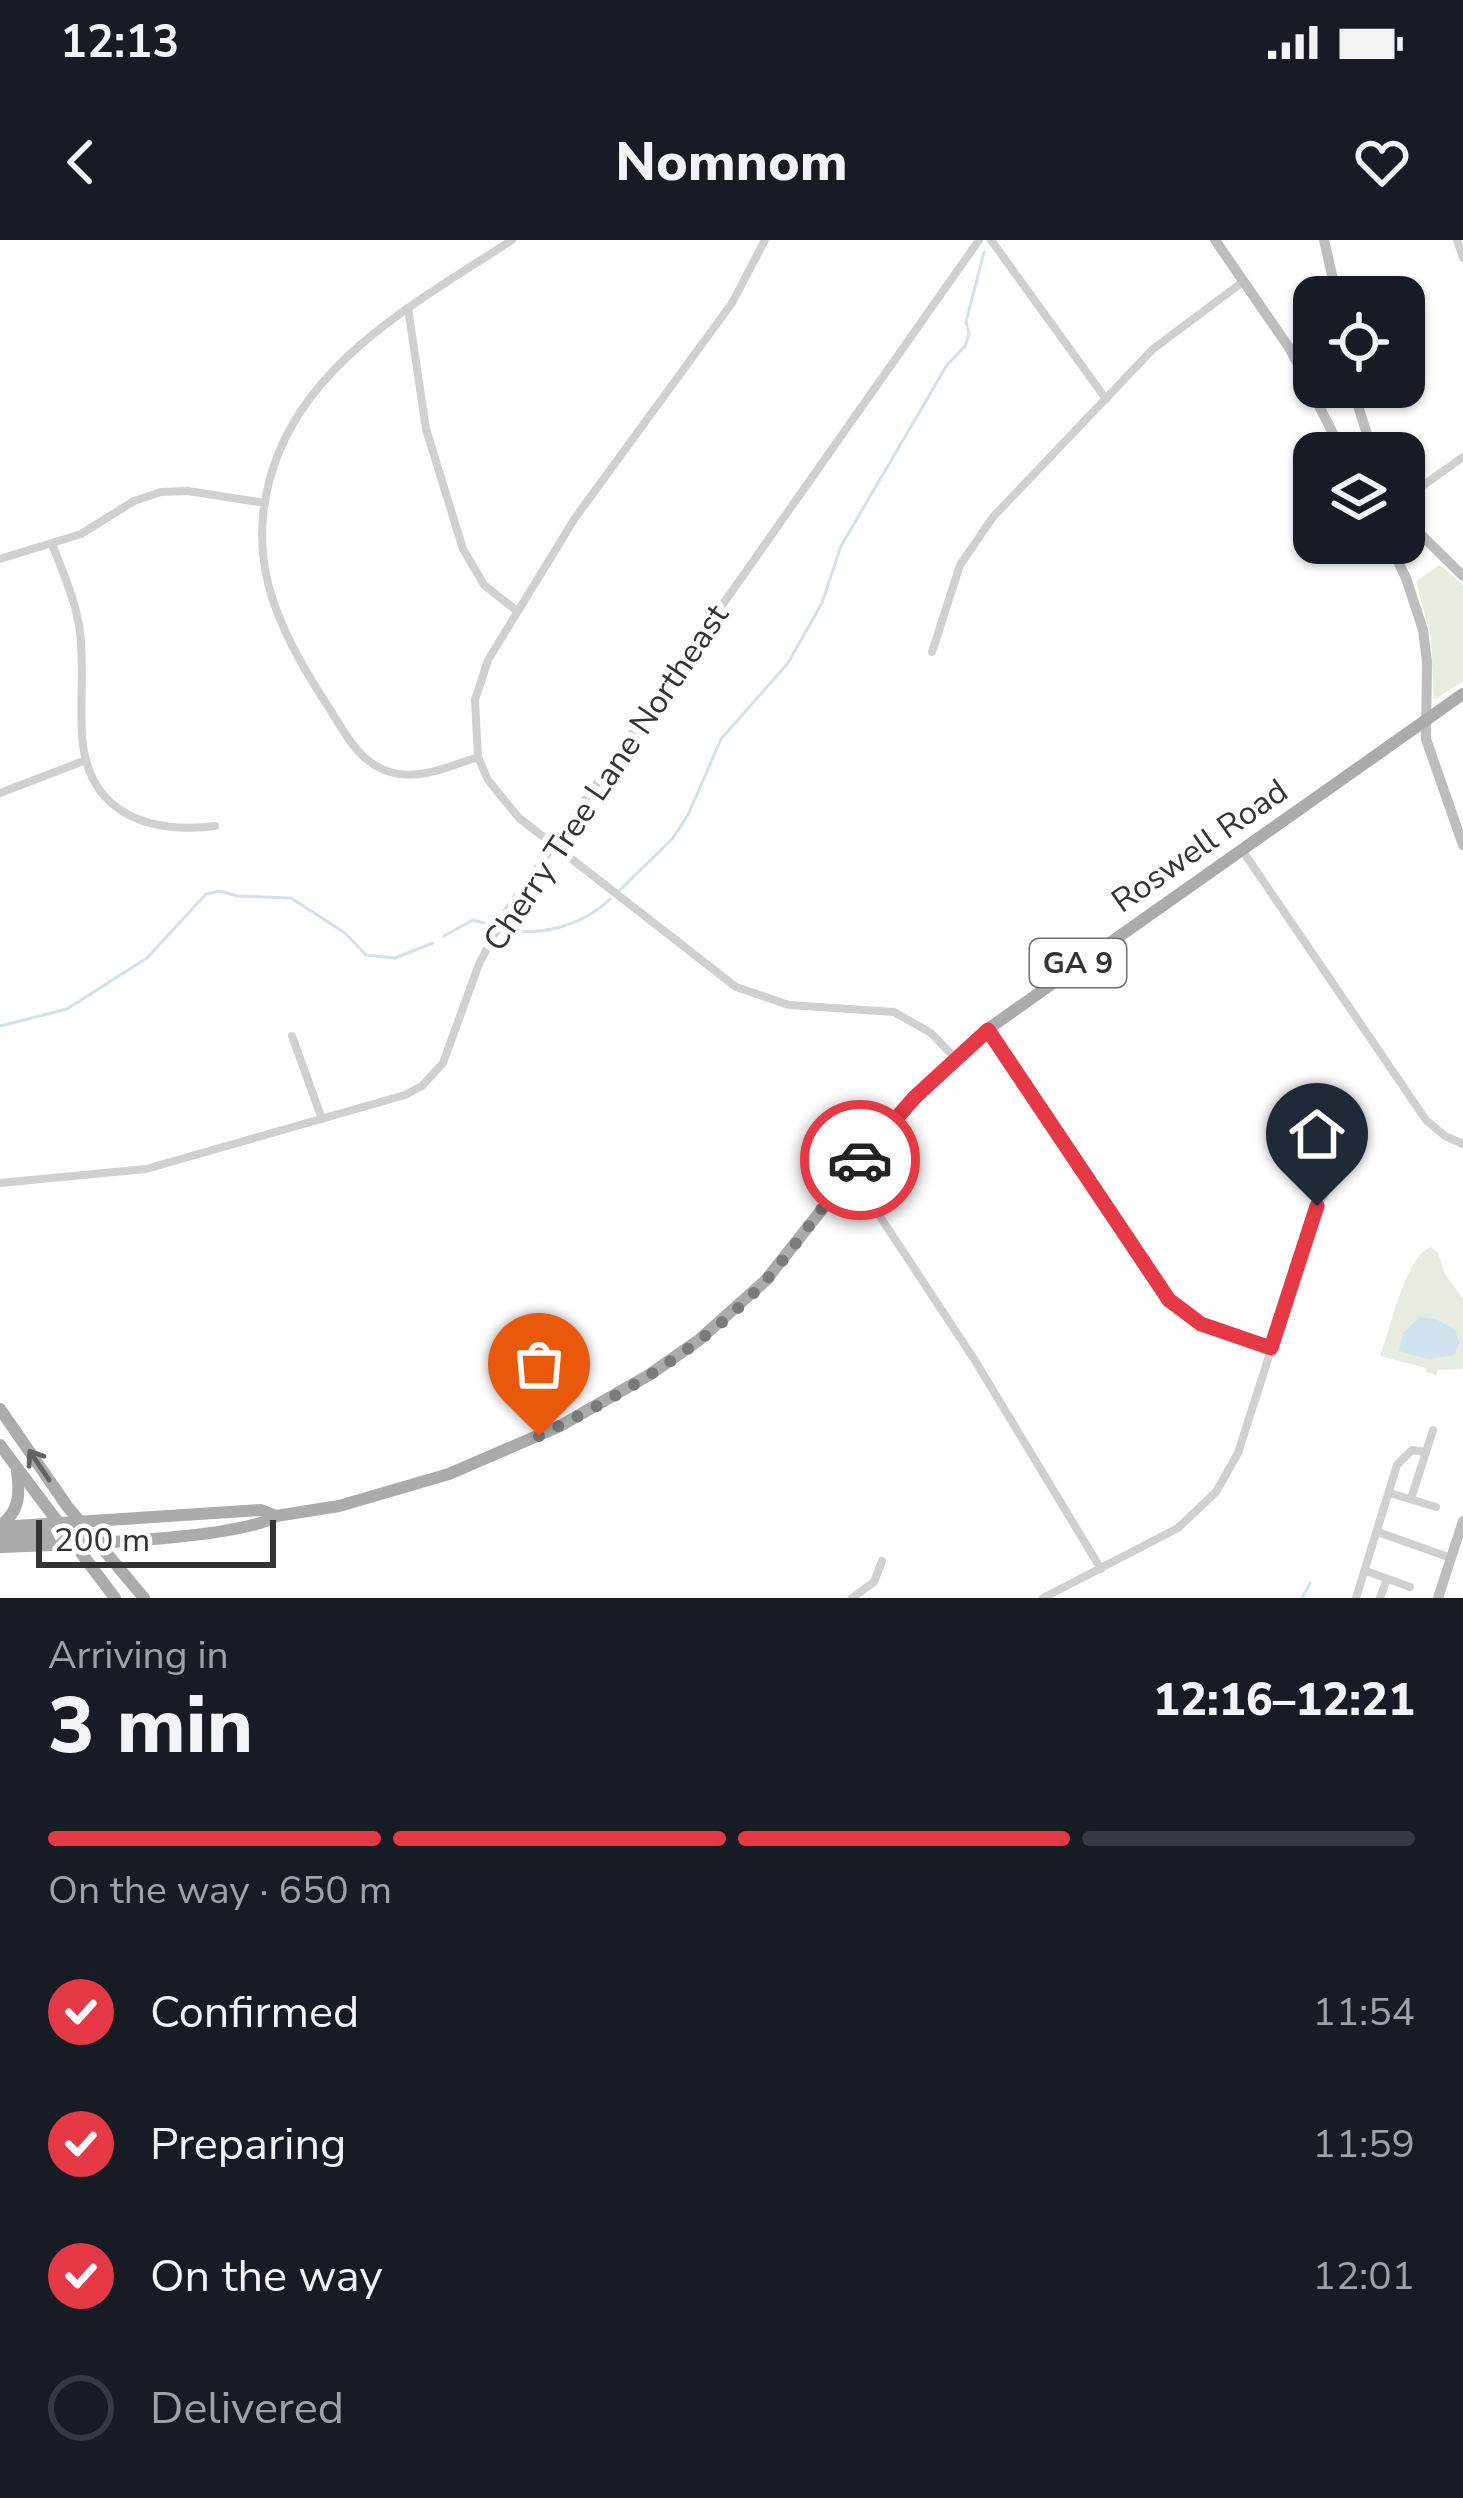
<!DOCTYPE html>
<html lang="en">
<head>
<meta charset="utf-8">
<style>
  :root { --surface:#171b24; --page:#20242c; --text:#f1f3f6; --muted:#9ea1a6; --line:#363941; --accent:#e63946 }
  body { margin:0; font-family:"Nunito Sans",sans-serif; background:var(--page); color:var(--text); height:100vh; display:flex; flex-direction:column; font-size:45px; white-space:nowrap }
  * { box-sizing:border-box; margin:0 }
  p { font-size:39px; color:var(--muted) }
  .icon { flex:none; width:66px; height:66px; fill:none; stroke:currentColor; stroke-width:2; stroke-linecap:round; stroke-linejoin:round }
  .map { position:relative; height:1358px; overflow:hidden }
  .side { display:flex; flex-direction:column; background:var(--surface); flex:1 }
  .side>* { flex:none }
  .buttons { position:absolute; left:1293px; top:36px; display:grid; gap:24px }
  .buttons a { display:grid; place-items:center; width:132px; height:132px; border-radius:24px; background:var(--surface); box-shadow:0 3px 9px #0004; font-size:60px }
  .scale { position:absolute; left:36px; bottom:30px; width:240px; box-sizing:border-box; padding-left:12px; border:6px solid #333; border-top:0; font-size:33px; line-height:42px; white-space:nowrap; color:#333; -webkit-text-stroke:9px #fff; paint-order:stroke }
  .pin { position:absolute; display:grid; place-items:center; width:102px; height:102px; color:#fff; margin:-123px -51px; border-radius:50% 50% 50% 0; rotate:-45deg; box-shadow:0 0 12px #0007 }
  .pin .icon { rotate:45deg }
  .courier { position:absolute; display:grid; place-items:center; width:120px; height:120px; margin:-60px; border:9px solid #e63946; border-radius:50%; background:#fff; color:#222; box-shadow:0 3px 15px #0007 }
  .head em { font-style:normal; font-weight:800 }
  .head div { display:flex; flex-direction:column-reverse }
  .head { display:flex; align-items:center; justify-content:space-between; height:204px; padding:0 48px }
  h1 { font-size:78px; font-weight:800; line-height:90px }
  .bar { display:grid; grid-template-columns:repeat(4,1fr); gap:18px 12px; align-content:center; height:144px; padding:0 48px }
  .bar i { height:15px; border-radius:9px; background:var(--line) }
  .bar .current { background:var(--accent) }
  .bar p { grid-column:span 4 }
  ol { padding:0 48px; list-style:none }
  li { display:flex; align-items:center; gap:36px; height:132px }
  li p { margin-inline-start:auto }
  li .icon { padding:12px; border-radius:50%; background:var(--accent); color:#fff; stroke-width:4 }
  li:last-child { color:var(--muted) }
  li i { width:66px; height:66px; border:6px solid var(--line); border-radius:50% }
  .status { display:flex; justify-content:space-between; align-items:center; height:84px; padding:0 60px; background:var(--surface); direction:ltr }
  .status svg { height:33px; fill:currentColor }
  header { display:flex; justify-content:space-between; align-items:center; height:156px; padding:0 48px; background:var(--surface); font-size:54px; font-weight:800 }
  .map>svg:first-child { display:block }
  .green { fill:#e6ecdf }
  .water { fill:#cfe2ee }
  .lines { fill:none; stroke-linecap:round; stroke-linejoin:round }
  .stream { stroke:#cfe2ee; stroke-width:3 }
  .street { stroke:#d0d0d0; stroke-width:8 }
  .secondary { stroke:#bdbdbd; stroke-width:10 }
  .primary { stroke:#ababab; stroke-width:12 }
  .oneway { stroke:#636363 }
  .done { stroke:#7a7a7a; stroke-width:12; stroke-dasharray:0 21.6 }
  .route { stroke:#e63946; stroke-width:15 }
  .labels { text-anchor:middle; stroke-width:12; stroke-linejoin:round; paint-order:stroke }
  .shield { fill:#fff; stroke:#707070; stroke-width:3 }
  .shield-label { font-size:30px; font-weight:bold; fill:#333 }
  .street-label { font-size:33px; fill:#333; stroke:#fff }
</style>
</head>
<body>
<div class="status"><b>12:13</b><svg viewBox="0 0 49 12"><path d="M0 12V9h3v3zM5 12V6h3v6zM10 12V3h3v9zM15 12V0h3v12zM26 1h20v11H26zM47 4h2v5h-2z"/></svg></div>
<header><svg class="icon" aria-label="back" viewBox="0 0 24 24"><path d="M15 5l-7 7 7 7"/></svg>Nomnom<svg class="icon" aria-label="heart" viewBox="0 0 24 24"><path d="M12 20l-8-8c-3-5 5-10 8-4 3-6 11-1 8 4z"/></svg></header>
<div class="map">
<svg width="1463" height="1358" viewBox="0 0 1463 1358">
  <rect width="100%" height="100%" fill="#fff"/>
  <g class="green">
    <polygon points="1440,325 1463,345 1463,441 1434,460 1431,397 1416,341"/>
    <path d="M1431,1007L1438,1013L1445,1034L1463,1059V1129L1438,1130L1436,1135L1426,1132V1128L1380,1116C1391,1088 1405,1017 1431,1007Z"/>
  </g>
  <polygon class="water" points="1420,1077 1436,1079 1455,1090 1459,1102 1455,1115 1429,1119 1399,1111 1403,1093"/>
  <g class="lines">
    <g class="stream">
      <polyline points="620,650 673,598 688,575 721,499 788,423 822,363 841,306 947,125 965,106 969,94 966,82 984,12"/>
      <path d="M501,690C541,696 581,687 610,659"/>
      <polyline points="444,696 473,680 491,685"/>
      <polyline points="0,786 67,769 147,718 206,654 220,651 237,656 291,658 345,693 366,715 395,718 433,703"/>
      <polyline points="1302,1358 1310,1343"/>
    </g>
    <g class="street">
      <polyline points="765,0 732,63 575,278 488,420 475,460 478,517 488,540 519,578 736,747 789,765 894,772 931,793 955,818"/>
      <polyline points="991,0 1106,159"/>
      <polyline points="1457,0 1463,18"/>
      <polyline points="408,68 426,189 463,309 484,345 517,371"/>
      <polyline points="1404,259 1463,217"/>
      <path d="M52,304C63,333 76,361 80,392C84,426 80,461 82,495C87,573 147,594 215,586"/>
      <polyline points="0,319 81,294 134,261 161,252 188,251 265,263"/>
      <polyline points="932,412 960,325 993,277 1153,109 1244,41"/>
      <path d="M478,517C450,526 420,541 390,532C359,523 345,493 329,468C275,385 239,311 279,212C320,112 427,56 512,0"/>
      <polyline points="0,553 86,520"/>
      <polyline points="1242,610 1426,880 1445,896 1463,904"/>
      <polyline points="988,791 1169,1060 1201,1084 1272,1108"/>
      <polyline points="292,796 322,879"/>
      <polyline points="852,934 974,1119 1101,1329"/>
      <polyline points="0,943 146,929 405,855 422,846 443,823 479,724 505,674 979,0"/>
      <polyline points="1390,1253 1436,1267"/>
      <polyline points="1411,1259 1433,1190"/>
      <polyline points="1378,1292 1451,1318"/>
      <polyline points="1366,1331 1410,1347"/>
      <polyline points="852,1358 874,1342 882,1321"/>
      <polyline points="1043,1358 1178,1288 1216,1252 1238,1213 1317,966 1338,933"/>
      <polyline points="1356,1358 1397,1225 1412,1210 1426,1212"/>
      <polyline points="1380,1358 1387,1339"/>
    </g>
    <g class="secondary">
      <polyline points="1215,0 1290,109 1343,213"/>
      <polyline points="1324,0 1337,57"/>
      <polyline points="1352,147 1373,213"/>
      <polyline points="1404,278 1463,336"/>
      <polyline points="1389,303 1406,338 1423,390 1427,422 1426,499 1463,605"/>
      <polyline points="1438,1358 1463,1281"/>
    </g>
    <g class="primary">
      <polyline points="0,1169 67,1266 144,1358"/>
      <polyline points="0,1205 115,1358"/>
      <path d="M0,1286C20,1271 20,1254 17,1231"/>
      <polyline points="0,1287 261,1270 276,1276 339,1266 449,1234 560,1186 649,1135 699,1100 766,1040 892,881 988,789 1463,454"/>
      <polyline points="0,1298 87,1291"/>
      <path d="M0,1307C52,1305 241,1300 276,1276"/>
    </g>
  </g>
  <defs><path id="oneway-shaft" d="M-6 0H5M1.5-3L5.5 0L1.5 3" fill="none" stroke-width="1.6" stroke-linecap="round" stroke-linejoin="round" transform="scale(3)"/></defs>
  <use class="oneway" href="#oneway-shaft" transform="translate(39 1225) rotate(-124)"/>
  <g class="lines">
    <path class="done" d="M539,1196C622,1155 705,1107 768,1038C801,1000 827,958 860,920"/>
    <polyline class="route" points="860,920 915,857 988,790 1169,1060 1201,1084 1271,1108 1317,966"/>
  </g>
  <g class="labels">
    <rect class="shield" x="1030" y="699" width="96" height="48" rx="9"/>
    <g class="shield-label">
      <text x="1078" y="733">GA 9</text>
    </g>
    <g class="street-label">
      <text transform="translate(605 537) rotate(-56)" y="12">Cherry Tree Lane Northeast</text>
      <text transform="translate(1199 605) rotate(-35)" y="12">Roswell Road</text>
    </g>
  </g>
</svg>
<div class="buttons">
<a><svg class="icon" aria-label="locate" viewBox="0 0 24 24"><circle cx="12" cy="12" r="6"/><path d="M12 2v4M12 18v4M2 12h4M18 12h4"/></svg></a>
<a><svg class="icon" aria-label="layers" viewBox="0 0 24 24"><path d="M12 4l9 5-9 5-9-5zM3 14l9 5 9-5"/></svg></a>
</div>
<div class="scale">200 m</div>
<div class="pin" style="left:539px;top:1196px;background:#ea580c"><svg class="icon" aria-label="bag" viewBox="0 0 24 24"><path d="M5 8h14l-1 12H6zM9 8a3 3 0 0 1 6 0"/></svg></div>
<div class="pin" style="left:1317px;top:966px;background:#1f2937"><svg class="icon" aria-label="home" viewBox="0 0 24 24"><path d="M3 11l9-7 9 7M6 9v11h12V9"/></svg></div>
<div class="courier" style="left:860px;top:920px"><svg class="icon" aria-label="car" viewBox="0 0 24 24"><path d="M5 17H2v-5l4-1 3-4h7l3 4 3 1v5h-3M9 17h6M6 11h13"/><circle cx="7" cy="17" r="2"/><circle cx="17" cy="17" r="2"/></svg></div>
</div>
<section class="side">
<div class="head"><div><h1>3 min</h1><p>Arriving in</p></div><em>12:16–12:21</em></div>
<div class="bar"><i class="current"></i><i class="current"></i><i class="current"></i><i></i><p>On the way · 650 m</p></div>
<ol>
<li><svg class="icon" aria-label="check" viewBox="0 0 24 24"><path d="M5 12l5 5 9-10"/></svg>Confirmed<p>11:54</p></li>
<li><svg class="icon" aria-label="check" viewBox="0 0 24 24"><path d="M5 12l5 5 9-10"/></svg>Preparing<p>11:59</p></li>
<li><svg class="icon" aria-label="check" viewBox="0 0 24 24"><path d="M5 12l5 5 9-10"/></svg>On the way<p>12:01</p></li>
<li><i></i>Delivered</li>
</ol>
</section>
</body>
</html>
